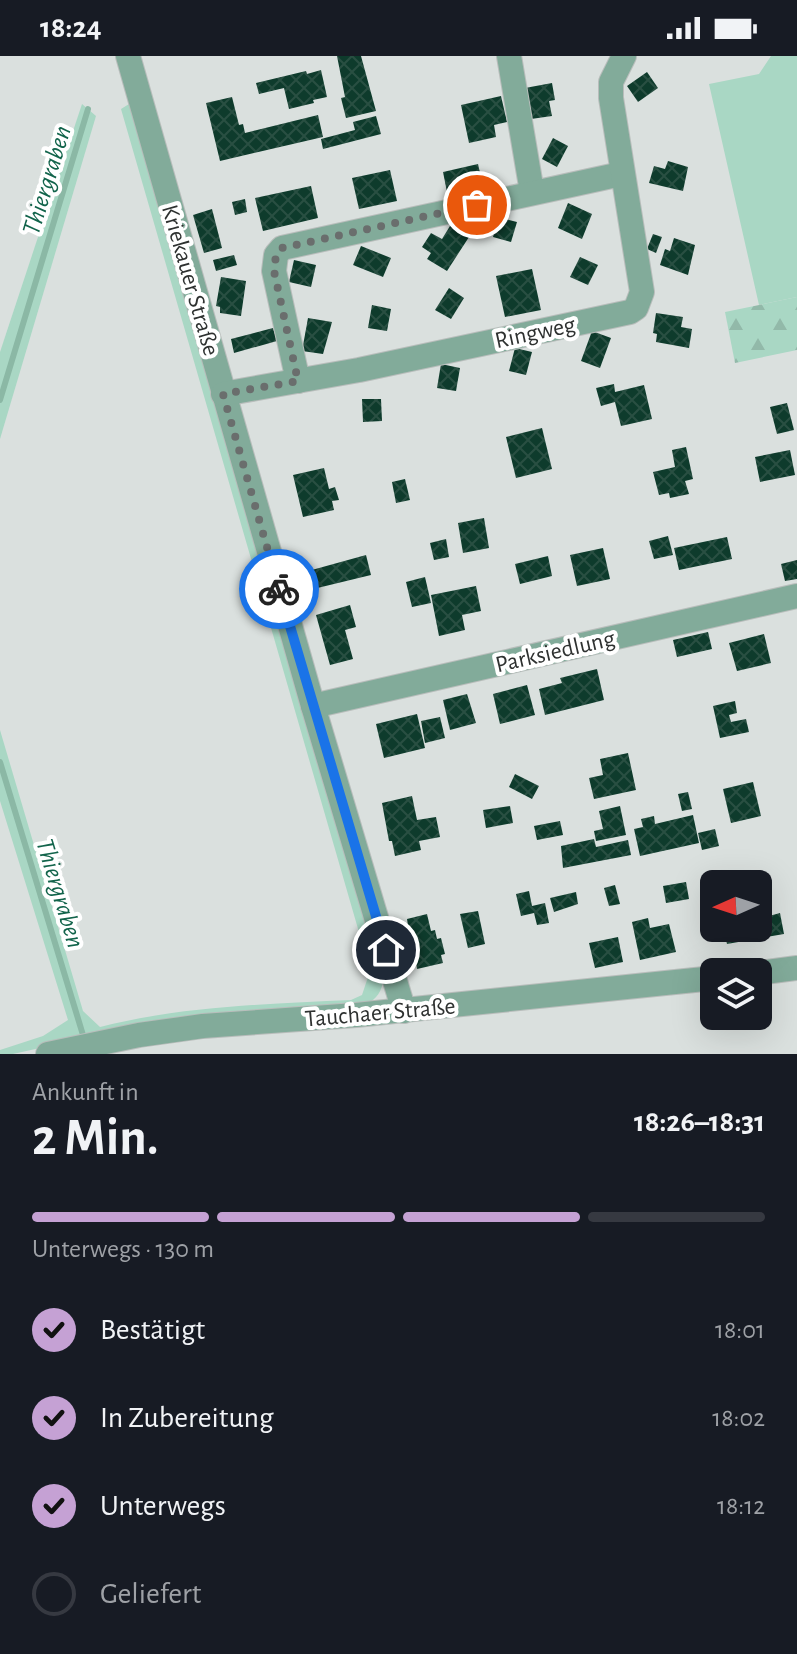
<!DOCTYPE html>
<html lang="de">
<head>
<meta charset="utf-8">
<style>
  :root { --surface:#171b24; --page:#20242c; --text:#f1f3f6; --muted:#9ea1a6; --line:#363941; --accent:#c5a1d4 }
  body { margin:0; font-family:"Alegreya Sans",sans-serif; background:var(--page); color:var(--text); height:100vh; display:flex; flex-direction:column; font-size:30px; white-space:nowrap }
  * { box-sizing:border-box; margin:0 }
  p { font-size:26px; color:var(--muted) }
  .icon { flex:none; width:44px; height:44px; fill:none; stroke:currentColor; stroke-width:2; stroke-linecap:round; stroke-linejoin:round }
  .map { position:relative; height:998px; overflow:hidden }
  .details { display:flex; flex-direction:column; background:var(--surface); flex:1 }
  .details>* { flex:none }
  .needle { width:52px; rotate:267deg }
  .controls { position:absolute; left:700px; top:814px; display:grid; gap:16px }
  .controls a { display:grid; place-items:center; width:72px; height:72px; border-radius:12px; background:var(--surface); box-shadow:0 8px 32px #0002; font-size:40px }
  .pin { position:absolute; display:grid; place-items:center; width:68px; height:68px; color:#fff; margin:-34px; border:4px solid #fff; border-radius:50%; box-shadow:0 2px 8px #0007 }
  .courier { position:absolute; display:grid; place-items:center; width:80px; height:80px; margin:-40px; border:6px solid #1a73e8; border-radius:50%; background:#fff; color:#222; box-shadow:0 2px 10px #0007 }
  .summary em { font-style:normal; font-weight:700 }
  .summary div { display:flex; flex-direction:column-reverse }
  .summary { display:flex; align-items:center; justify-content:space-between; height:136px; padding:0 32px }
  h1 { font-size:52px; font-weight:700; line-height:60px }
  .bar { display:grid; grid-template-columns:repeat(4,1fr); gap:12px 8px; align-content:center; height:96px; padding:0 32px }
  .bar i { height:10px; border-radius:6px; background:var(--line) }
  .bar .current { background:var(--accent) }
  .bar p { grid-column:span 4 }
  ol { padding:0 32px; list-style:none }
  li { display:flex; align-items:center; gap:24px; height:88px }
  li p { margin-inline-start:auto }
  li .icon { padding:8px; border-radius:50%; background:var(--accent); color:#111; stroke-width:4 }
  li:last-child { color:var(--muted) }
  li i { width:44px; height:44px; border:4px solid var(--line); border-radius:50% }
  .status { display:flex; justify-content:space-between; align-items:center; height:56px; padding:0 40px; background:var(--surface); direction:ltr }
  .status svg { height:22px; fill:currentColor }
  .map>svg:first-child { display:block }
  .green { fill:#a9d7c4 }
  .forest { fill:url(#forest-firs) }
  .lines { fill:none; stroke-linecap:round; stroke-linejoin:round }
  .stream { stroke:#8bb8a5; stroke-width:6 }
  .building { fill:url(#building-cross-hatch) }
  .minor-casing { stroke:#b8bdbb; stroke-width:26 }
  .minor { stroke:#82ab9a; stroke-width:24 }
  .done { stroke:#6a6e6d; stroke-width:8; stroke-dasharray:0 14.4 }
  .route { stroke:#1a73e8; stroke-width:10 }
  .labels { text-anchor:middle; stroke-width:8; stroke-linejoin:round; paint-order:stroke }
  .street-label { font-size:24px; fill:#2e3130; stroke:#fff }
  .water-label { font-size:26px; font-style:italic; fill:#12644b; stroke:#fff }
</style>
</head>
<body>
<div class="status"><b>18:24</b><svg viewBox="0 0 49 12"><path d="M0 12V9h3v3zM5 12V6h3v6zM10 12V3h3v9zM15 12V0h3v12zM26 1h20v11H26zM47 4h2v5h-2z"/></svg></div>
<div class="map">
<svg width="797" height="998" viewBox="0 0 797 998">
  <defs>
    <pattern id="forest-firs" width="22" height="20" patternUnits="userSpaceOnUse" patternTransform="scale(2)"><rect width="22" height="20" fill="#a9d7c4"/><path d="M5 1l3.5 6h-7zM16 11l3.5 6h-7z" fill="#92b9a9"/></pattern>
    <pattern id="building-cross-hatch" width="8" height="8" patternUnits="userSpaceOnUse" patternTransform="scale(2)"><rect width="8" height="8" fill="#0e3b2c"/><path d="M0 0l8 8M0 8l8-8" fill="none" stroke="#294f42"/></pattern>
  </defs>
  <rect width="100%" height="100%" fill="#dae0de"/>
  <g class="green">
    <polygon points="771,0 797,0 797,241 759,249 709,28 759,18"/>
    <polygon points="82,48 96,60 0,383 0,296"/>
    <path d="M129,48L384,918C383,931 380,940 369,947L138,970L13,998H0V994L43,980L68,964L0,745V674L83,955L100,971C183,950 267,948 351,944L362,939L368,921L365,897L121,53Z"/>
  </g>
  <polygon class="forest" points="797,241 797,294 735,307 725,256"/>
  <g class="lines">
    <g class="stream">
      <polyline points="0,344 88,53"/>
      <polyline points="0,706 83,979"/>
    </g>
  </g>
  <g class="building">
    <polygon points="337,0 361,0 376,55 346,62 341,42 345,41"/>
    <polygon points="321,14 327,41 313,44 314,47 289,53 284,32 259,38 256,27 306,15 307,18"/>
    <polygon points="647,16 658,32 638,46 627,30"/>
    <polygon points="552,27 555,44 549,45 552,60 531,63 525,32"/>
    <polygon points="501,40 507,66 494,69 496,81 469,87 461,49"/>
    <polygon points="232,41 239,69 243,68 245,77 318,59 323,81 220,105 206,47"/>
    <polygon points="376,60 381,78 323,93 321,83 355,74 353,66"/>
    <polygon points="553,82 568,90 557,111 542,103"/>
    <polygon points="668,105 688,111 683,135 649,127 654,110 665,113"/>
    <polygon points="478,108 484,134 448,141 443,116"/>
    <polygon points="390,114 397,145 359,153 352,122"/>
    <polygon points="311,130 318,162 263,175 255,142"/>
    <polygon points="245,143 247,156 235,159 232,146"/>
    <polygon points="568,147 592,158 582,183 558,172"/>
    <polygon points="212,153 222,192 204,197 193,159"/>
    <polygon points="498,161 517,166 511,186 493,181"/>
    <polygon points="450,170 469,181 447,215 427,203 431,197 422,191 431,177 442,183"/>
    <polygon points="653,178 662,181 656,197 647,193"/>
    <polygon points="674,182 695,189 688,219 660,209 665,193 670,195"/>
    <polygon points="361,190 391,202 383,221 353,209"/>
    <polygon points="234,199 237,209 216,215 213,204"/>
    <polygon points="580,201 598,209 588,229 570,221"/>
    <polygon points="294,204 316,209 311,231 289,226"/>
    <polygon points="532,213 541,254 505,261 496,220"/>
    <polygon points="221,221 246,225 241,260 220,257 220,251 216,250"/>
    <polygon points="449,232 464,242 451,263 435,254"/>
    <polygon points="372,249 391,253 387,275 368,272"/>
    <polygon points="656,257 683,261 681,271 692,273 689,292 656,286 657,278 653,277"/>
    <polygon points="308,262 332,266 323,298 302,295"/>
    <polygon points="273,272 277,285 234,297 231,283"/>
    <polygon points="592,275 611,282 600,312 581,305"/>
    <polygon points="515,292 532,296 526,319 509,315"/>
    <polygon points="441,308 460,312 456,335 437,332"/>
    <polygon points="614,328 615,336 644,329 652,363 621,370 615,346 601,350 596,332"/>
    <polygon points="362,343 381,343 382,365 363,366"/>
    <polygon points="787,347 794,374 777,378 770,351"/>
    <polygon points="542,372 552,413 516,422 506,381"/>
    <polygon points="686,391 693,423 685,425 689,438 670,442 669,437 659,439 653,416 675,411 672,394"/>
    <polygon points="790,394 795,419 760,426 755,401"/>
    <polygon points="324,412 329,433 335,431 339,444 332,445 334,454 303,461 293,419"/>
    <polygon points="405,423 410,444 396,447 392,426"/>
    <polygon points="484,462 489,492 463,497 458,467"/>
    <polygon points="668,480 673,499 654,503 649,485"/>
    <polygon points="727,481 732,503 679,514 674,492"/>
    <polygon points="446,483 449,501 434,504 430,487"/>
    <polygon points="603,492 610,523 577,530 570,499"/>
    <polygon points="366,499 371,519 305,535 301,517"/>
    <polygon points="548,500 552,520 520,528 515,508"/>
    <polygon points="797,504 797,523 785,525 781,508"/>
    <polygon points="425,521 431,547 412,551 406,526"/>
    <polygon points="476,530 481,555 462,559 465,574 439,580 431,539"/>
    <polygon points="350,549 356,571 345,574 353,603 330,609 316,559"/>
    <polygon points="708,576 712,593 677,601 673,584"/>
    <polygon points="764,578 771,607 737,615 729,587"/>
    <polygon points="597,613 604,644 545,659 539,633 562,627 560,622"/>
    <polygon points="527,629 535,659 500,668 493,638"/>
    <polygon points="467,638 476,667 450,674 443,644"/>
    <polygon points="735,645 737,657 729,659 731,666 746,663 749,676 720,682 713,650"/>
    <polygon points="417,658 425,692 384,702 376,668"/>
    <polygon points="440,661 445,682 425,687 421,665"/>
    <polygon points="628,697 636,734 594,743 589,722 603,719 600,703"/>
    <polygon points="515,718 539,730 532,743 509,731"/>
    <polygon points="753,726 761,760 731,767 723,733"/>
    <polygon points="688,736 692,753 682,755 678,738"/>
    <polygon points="412,740 417,764 436,761 440,781 419,785 421,794 395,800 392,785 389,785 382,747"/>
    <polygon points="510,750 513,767 486,772 483,754"/>
    <polygon points="620,750 626,779 596,785 594,775 603,773 599,755"/>
    <polygon points="693,759 699,787 640,800 634,773 643,771 641,763 654,760 655,768"/>
    <polygon points="560,765 563,779 537,784 534,770"/>
    <polygon points="715,773 719,790 702,794 698,777"/>
    <polygon points="594,783 596,791 628,784 631,799 563,812 561,790"/>
    <polygon points="686,826 689,843 666,847 663,830"/>
    <polygon points="615,829 620,848 609,850 604,832"/>
    <polygon points="529,835 532,850 545,847 549,867 537,869 534,857 521,860 516,838"/>
    <polygon points="576,836 578,848 554,856 550,842"/>
    <polygon points="766,846 769,860 780,857 784,878 727,888 723,872 758,872 758,848"/>
    <polygon points="478,855 485,888 468,892 460,858"/>
    <polygon points="427,858 431,875 435,874 437,883 441,882 445,898 441,899 443,907 417,913 416,906 410,907 406,890 411,889 407,863"/>
    <polygon points="648,862 650,872 669,868 676,896 640,904 632,866"/>
    <polygon points="618,881 623,906 595,912 589,887"/>
  </g>
  <g class="lines">
    <g class="minor-casing">
      <g id="minor">
        <polyline points="128,0 313,650 404,955"/>
        <polyline points="509,0 532,136"/>
        <polyline points="298,325 274,215 276,199 282,192 621,118"/>
        <polyline points="223,338 359,314 630,256 636,252 642,236 611,42 611,26 624,0"/>
        <polyline points="313,650 797,540"/>
        <polyline points="758,917 797,912"/>
        <polyline points="48,998 139,979 203,970 356,959 714,922"/>
      </g>
    </g>
    <use href="#minor" class="minor"/>
  </g>
  <g class="lines">
    <polyline class="done" points="279,533 223,338 298,325 274,215 276,199 282,192 477,149"/>
    <polyline class="route" points="279,533 386,894"/>
  </g>
  <g class="labels">
    <g class="street-label">
      <text transform="translate(191 224) rotate(74)" y="8">Kriekauer Straße</text>
      <text transform="translate(535 276) rotate(-12)" y="8">Ringweg</text>
      <text transform="translate(555 595) rotate(-13)" y="8">Parksiedlung</text>
      <text transform="translate(380 956) rotate(-5)" y="8">Tauchaer Straße</text>
    </g>
    <g class="water-label">
      <text transform="translate(46 124) rotate(-73)" y="9">Thiergraben</text>
      <text transform="translate(61 837) rotate(73)" y="9">Thiergraben</text>
    </g>
  </g>
</svg>
<div class="controls">
<a><svg class="needle" viewBox="-14 -14 28 28"><path d="M0-13l5 13h-10z" fill="#e53935"/><path d="M0 13l5-13h-10z" fill="#9ea1a6"/></svg></a>
<a><svg class="icon" aria-label="layers" viewBox="0 0 24 24"><path d="M12 4l9 5-9 5-9-5zM3 14l9 5 9-5"/></svg></a>
</div>
<div class="pin" style="left:477px;top:149px;background:#ea580c"><svg class="icon" aria-label="bag" viewBox="0 0 24 24"><path d="M5 8h14l-1 12H6zM9 8a3 3 0 0 1 6 0"/></svg></div>
<div class="pin" style="left:386px;top:894px;background:#1f2937"><svg class="icon" aria-label="home" viewBox="0 0 24 24"><path d="M3 11l9-7 9 7M6 9v11h12V9"/></svg></div>
<div class="courier" style="left:279px;top:533px"><svg class="icon" aria-label="bike" viewBox="0 0 24 24"><circle cx="6" cy="16" r="4"/><circle cx="18" cy="16" r="4"/><path d="M6 16l4-8h5l3 8M10 8l3 8H6M13 5h3"/></svg></div>
</div>
<section class="details">
<div class="summary"><div><h1>2 Min.</h1><p>Ankunft in</p></div><em>18:26–18:31</em></div>
<div class="bar"><i class="current"></i><i class="current"></i><i class="current"></i><i></i><p>Unterwegs · 130 m</p></div>
<ol>
<li><svg class="icon" aria-label="check" viewBox="0 0 24 24"><path d="M5 12l5 5 9-10"/></svg>Bestätigt<p>18:01</p></li>
<li><svg class="icon" aria-label="check" viewBox="0 0 24 24"><path d="M5 12l5 5 9-10"/></svg>In Zubereitung<p>18:02</p></li>
<li><svg class="icon" aria-label="check" viewBox="0 0 24 24"><path d="M5 12l5 5 9-10"/></svg>Unterwegs<p>18:12</p></li>
<li><i></i>Geliefert</li>
</ol>
</section>
</body>
</html>
